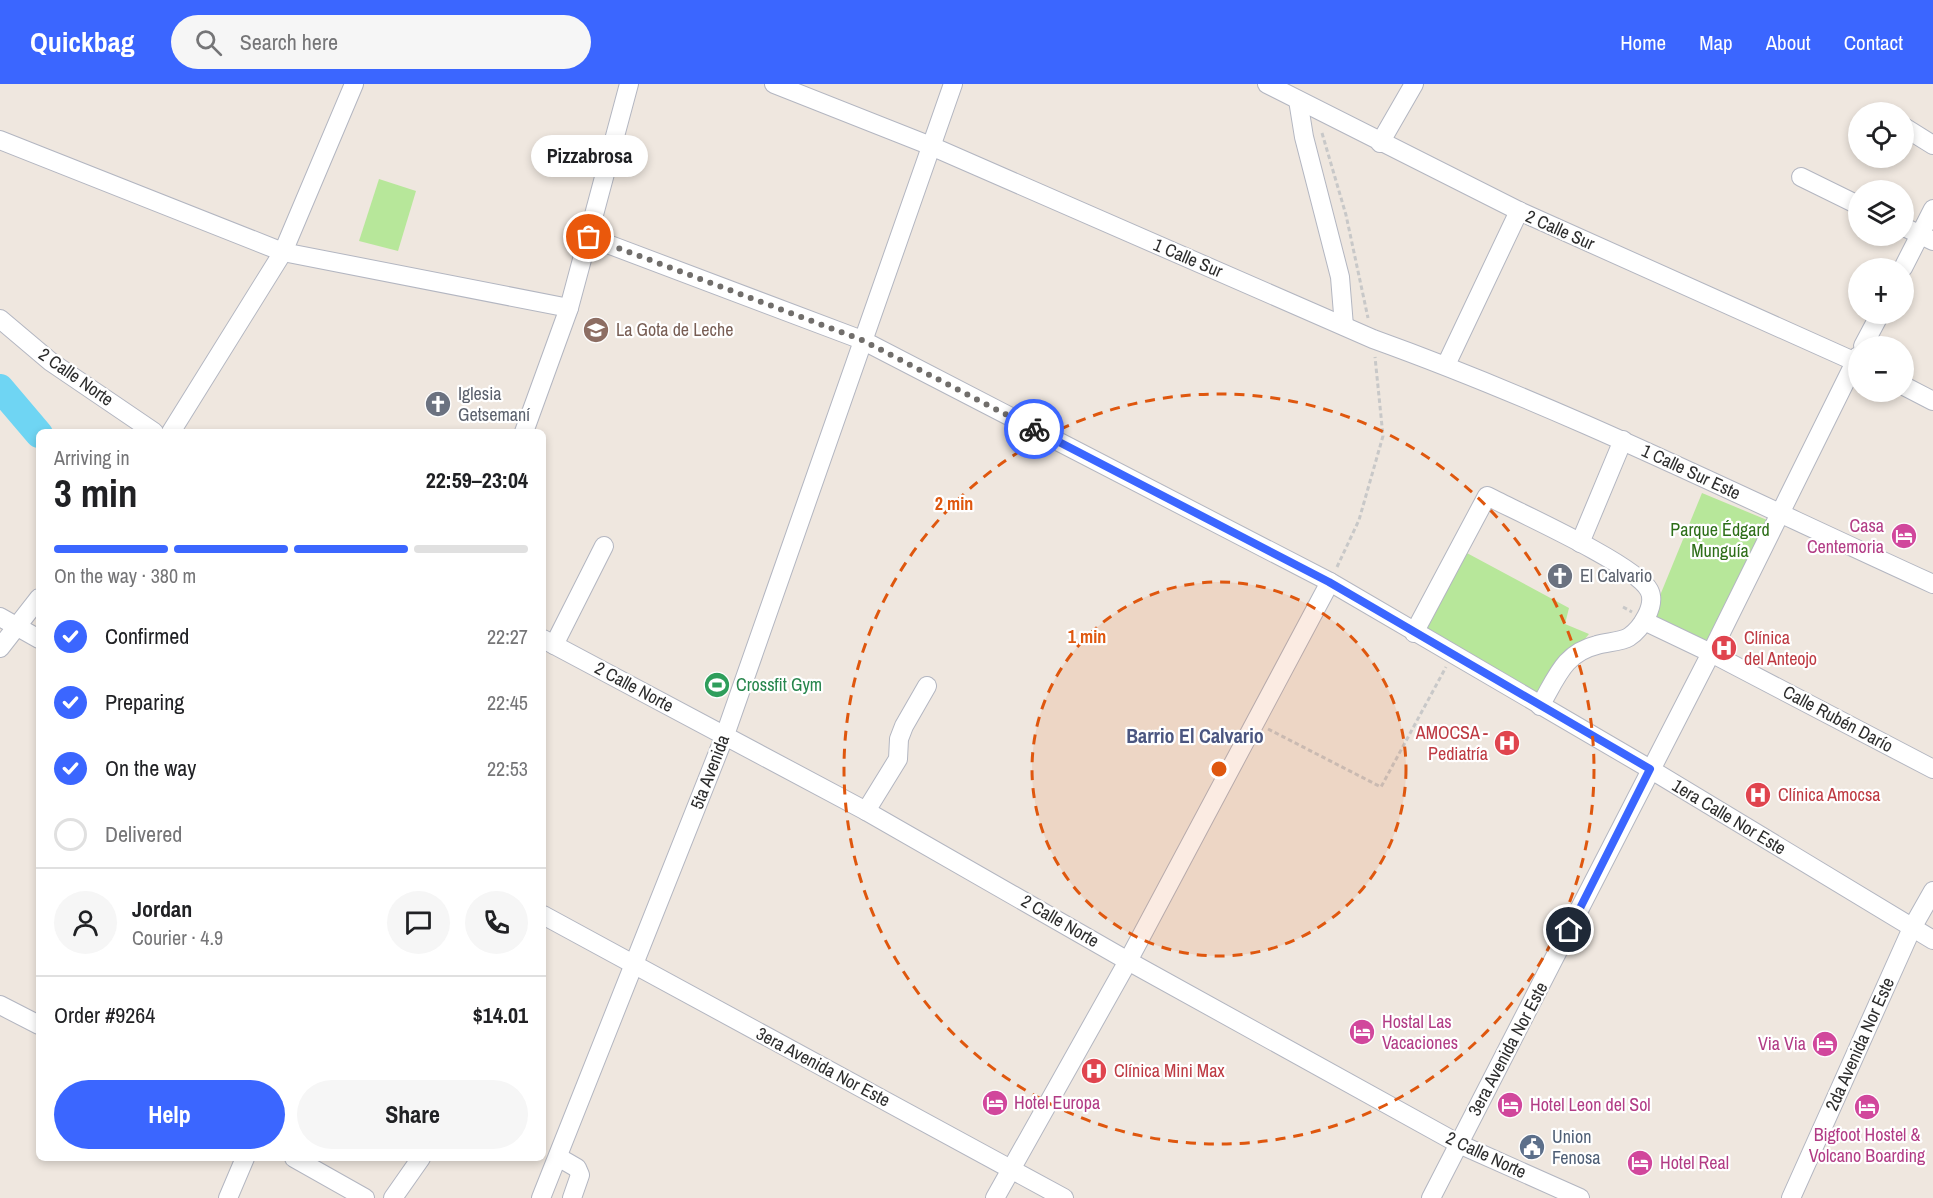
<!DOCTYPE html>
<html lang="en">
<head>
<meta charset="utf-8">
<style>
  :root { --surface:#fff; --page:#f6f6f6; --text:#202124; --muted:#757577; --line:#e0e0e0; --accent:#3b66ff }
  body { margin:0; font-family:"Archivo Narrow",sans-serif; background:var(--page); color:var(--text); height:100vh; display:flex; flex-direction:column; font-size:22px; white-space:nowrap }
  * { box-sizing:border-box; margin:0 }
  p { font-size:20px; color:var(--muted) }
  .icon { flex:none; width:33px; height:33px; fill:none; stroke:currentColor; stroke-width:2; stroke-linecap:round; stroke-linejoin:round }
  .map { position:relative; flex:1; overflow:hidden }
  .panel { position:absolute; left:36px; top:345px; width:510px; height:732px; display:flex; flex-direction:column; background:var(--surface); border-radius:9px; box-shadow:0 3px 9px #0003 }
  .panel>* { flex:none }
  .controls { position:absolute; left:1848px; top:18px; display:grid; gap:12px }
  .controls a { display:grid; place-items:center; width:66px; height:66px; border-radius:50%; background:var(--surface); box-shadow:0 3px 9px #0003; font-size:30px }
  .pin { position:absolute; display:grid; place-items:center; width:51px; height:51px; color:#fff; margin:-26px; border:3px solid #fff; border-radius:50%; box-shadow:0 2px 6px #0007 }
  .courier { position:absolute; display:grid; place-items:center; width:60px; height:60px; margin:-30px; border:4px solid #3b66ff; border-radius:50%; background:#fff; color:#222; box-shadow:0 2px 8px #0007 }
  .bubble { position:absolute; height:42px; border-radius:21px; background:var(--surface); box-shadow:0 3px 9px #0003; font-size:20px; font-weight:700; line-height:42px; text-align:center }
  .headline em { font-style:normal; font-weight:700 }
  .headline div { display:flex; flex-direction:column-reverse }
  .headline { display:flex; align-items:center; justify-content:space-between; height:102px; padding:0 18px }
  h1 { font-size:39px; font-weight:700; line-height:45px }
  .bar { display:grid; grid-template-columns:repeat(4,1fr); gap:9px 6px; align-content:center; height:72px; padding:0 18px }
  .bar i { height:8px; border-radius:4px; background:var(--line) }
  .bar .current { background:var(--accent) }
  .bar p { grid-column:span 4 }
  .line { display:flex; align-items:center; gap:15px; padding:0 18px; border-top:2px solid var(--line) }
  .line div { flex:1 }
  .round { display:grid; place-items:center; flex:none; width:63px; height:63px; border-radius:32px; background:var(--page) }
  ol { padding:0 18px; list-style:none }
  li { display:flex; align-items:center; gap:18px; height:66px }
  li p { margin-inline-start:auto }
  li .icon { padding:6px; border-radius:50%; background:var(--accent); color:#fff; stroke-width:4 }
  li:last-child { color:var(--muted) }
  li i { width:33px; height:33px; border:3px solid var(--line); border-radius:50% }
  .action { display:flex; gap:12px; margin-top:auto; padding:12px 18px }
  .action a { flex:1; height:69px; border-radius:36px; background:var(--accent); color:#fff; font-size:24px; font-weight:700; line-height:69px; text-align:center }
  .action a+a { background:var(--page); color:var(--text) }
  header { display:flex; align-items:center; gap:36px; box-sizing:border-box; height:84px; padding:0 30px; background:var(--accent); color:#fff }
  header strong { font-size:28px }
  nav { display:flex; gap:33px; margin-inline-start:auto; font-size:21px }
  .search { width:420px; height:54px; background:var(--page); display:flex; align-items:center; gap:15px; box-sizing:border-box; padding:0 21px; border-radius:33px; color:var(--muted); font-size:22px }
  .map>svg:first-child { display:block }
  .green { fill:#b7e79a }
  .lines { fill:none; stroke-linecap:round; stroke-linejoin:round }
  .river { stroke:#6fd5f3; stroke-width:28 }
  .minor-casing { stroke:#b3b6c1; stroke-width:20 }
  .path { stroke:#c8c8c8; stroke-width:3; stroke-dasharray:4.5 3; stroke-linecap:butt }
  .minor { stroke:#fff; stroke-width:18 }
  .done { stroke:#716e6b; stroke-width:6; stroke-dasharray:0 10.8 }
  .route { stroke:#3b66ff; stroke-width:8 }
  .ring { fill:none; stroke:#df570e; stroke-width:3; stroke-dasharray:10 8 }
  .labels { text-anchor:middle; stroke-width:4.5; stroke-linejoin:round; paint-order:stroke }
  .street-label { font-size:18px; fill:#2d2d2d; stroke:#fff }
  .education-label { font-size:18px; fill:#785e54; stroke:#fff; text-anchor:start }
  .worship-label { font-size:18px; fill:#5b616d; stroke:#fff; text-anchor:start }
  .hotel-label { font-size:18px; fill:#b23c85; stroke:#fff; text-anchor:start }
  .park-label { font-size:18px; fill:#2d6e18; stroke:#fff }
  .health-label { font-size:18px; fill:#be3a42; stroke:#fff; text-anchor:start }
  .leisure-label { font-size:18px; fill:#27864d; stroke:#fff; text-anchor:start }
  .service-label { font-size:18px; fill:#4e5e75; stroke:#fff; text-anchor:start }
  .neighbourhood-label { font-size:20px; font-weight:bold; fill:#4b5680; stroke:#fff }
  .centre { fill:#df570e; stroke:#fff; stroke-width:3 }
  .ring-label { font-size:18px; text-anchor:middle; font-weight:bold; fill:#df570e; stroke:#fff; stroke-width:4.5; stroke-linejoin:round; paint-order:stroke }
</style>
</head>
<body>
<header>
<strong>Quickbag</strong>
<div class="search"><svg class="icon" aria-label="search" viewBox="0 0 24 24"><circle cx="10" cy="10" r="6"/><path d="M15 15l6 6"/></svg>Search here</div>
<nav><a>Home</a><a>Map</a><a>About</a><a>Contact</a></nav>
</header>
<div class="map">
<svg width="1933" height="1114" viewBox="0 0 1933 1114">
  <rect width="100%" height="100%" fill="#efe7df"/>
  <g class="green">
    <polygon points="379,95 416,107 398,167 359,157"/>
    <polygon points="1702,409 1767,436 1711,555 1705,556 1652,531"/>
    <polygon points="1465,468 1569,524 1565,540 1589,550 1538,611 1423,544"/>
  </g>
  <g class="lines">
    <polyline class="river" points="0,304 39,350"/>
    <g class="minor-casing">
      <g id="minor">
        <path d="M774,0L931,62L1373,255C1565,324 1748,416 1933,500"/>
        <polyline points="1267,0 1519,127 1858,279"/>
        <polyline points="1298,16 1304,53 1340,193 1344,242"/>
        <polyline points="1904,43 1933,61"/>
        <polyline points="0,56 283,168 569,224"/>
        <polyline points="1380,59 1414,0"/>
        <polyline points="1801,93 1858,121"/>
        <polyline points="1904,143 1933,157"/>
        <polyline points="589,153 862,256 1330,498 1650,685 1933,856"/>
        <polyline points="1903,184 1933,125"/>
        <polyline points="0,235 51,278 154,348"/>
        <polyline points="1863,262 1880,230"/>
        <polyline points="1446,281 1519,127"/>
        <polyline points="1904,302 1933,317"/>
        <polyline points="171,348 283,168 354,0"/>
        <polyline points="524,348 569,224 629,0"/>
        <polyline points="1580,459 1623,356"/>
        <polyline points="0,533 39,555"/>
        <polyline points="1644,537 1711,569 1933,685"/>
        <path d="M1414,549L1487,412C1518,428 1636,481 1649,506C1657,521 1641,545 1629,553C1621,558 1606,558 1597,561C1564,569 1557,593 1540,622"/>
        <polyline points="543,555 866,727 1128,877 1459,1060 1580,1114"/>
        <polyline points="554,561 604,462"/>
        <polyline points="0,564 39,514"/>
        <polyline points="866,727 898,675 899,655 904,642 927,602"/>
        <polyline points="543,831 1064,1114"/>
        <polyline points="0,921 39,941"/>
        <polyline points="558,1073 577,1084 580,1091 572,1114"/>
        <polyline points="294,1074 365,1114"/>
        <polyline points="228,1114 245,1074"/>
        <polyline points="393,1114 421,1074"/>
        <polyline points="541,1114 725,651 953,0"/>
        <polyline points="995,1114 1128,877 1330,498"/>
        <polyline points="1431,1114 1711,569 1858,272"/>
        <polyline points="1791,1114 1912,844 1933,807"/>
      </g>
    </g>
    <g class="path">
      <polyline points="1322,49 1346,131 1368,234"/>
      <polyline points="1337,483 1359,436 1383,352 1375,273"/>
      <polyline points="1623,523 1632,528"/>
      <polyline points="1268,645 1381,703 1446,583"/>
    </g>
    <use href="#minor" class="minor"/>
  </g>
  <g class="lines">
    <polyline class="done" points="589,153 862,256 1034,345"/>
    <polyline class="route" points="1034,345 1329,498 1650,685 1569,846"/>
  </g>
  <circle cx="1219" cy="685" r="187" fill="#df570e" fill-opacity=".12"/>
  <g class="ring">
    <circle cx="1219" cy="685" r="187"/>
    <circle cx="1219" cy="685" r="375"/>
  </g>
  <defs>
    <g id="school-disc" transform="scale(1.35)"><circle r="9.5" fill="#8d6e63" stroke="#fff"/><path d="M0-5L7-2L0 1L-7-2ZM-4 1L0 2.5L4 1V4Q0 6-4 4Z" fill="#fff"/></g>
    <g id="church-disc" transform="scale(1.35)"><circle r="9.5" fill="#6b7280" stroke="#fff"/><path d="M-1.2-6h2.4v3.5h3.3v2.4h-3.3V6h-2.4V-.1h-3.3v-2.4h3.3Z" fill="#fff"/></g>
    <g id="hotel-disc" transform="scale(1.35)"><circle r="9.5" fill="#d1479c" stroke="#fff"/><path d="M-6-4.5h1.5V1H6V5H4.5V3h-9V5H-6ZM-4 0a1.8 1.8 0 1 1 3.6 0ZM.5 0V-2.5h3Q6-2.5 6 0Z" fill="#fff"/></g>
    <g id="hospital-disc" transform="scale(1.35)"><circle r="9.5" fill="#e0444e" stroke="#fff"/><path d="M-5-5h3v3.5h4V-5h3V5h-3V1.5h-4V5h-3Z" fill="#fff"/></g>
    <g id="stadium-disc" transform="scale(1.35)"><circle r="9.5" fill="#2e9e5b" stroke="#fff"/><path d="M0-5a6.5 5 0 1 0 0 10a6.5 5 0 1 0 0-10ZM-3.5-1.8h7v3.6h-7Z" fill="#fff"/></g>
    <g id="civic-disc" transform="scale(1.35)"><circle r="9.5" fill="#5c6f8a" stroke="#fff"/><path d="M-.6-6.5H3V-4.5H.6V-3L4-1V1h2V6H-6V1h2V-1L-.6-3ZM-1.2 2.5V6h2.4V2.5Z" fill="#fff"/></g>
  </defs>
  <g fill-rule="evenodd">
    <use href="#school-disc" x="596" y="246"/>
    <use href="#church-disc" x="438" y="320"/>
    <use href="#hotel-disc" x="1904" y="452"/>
    <use href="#church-disc" x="1560" y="492"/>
    <use href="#hospital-disc" x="1724" y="564"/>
    <use href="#stadium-disc" x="717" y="601"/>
    <use href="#hospital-disc" x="1507" y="659"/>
    <use href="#hospital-disc" x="1758" y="711"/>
    <use href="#hotel-disc" x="1362" y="948"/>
    <use href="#hotel-disc" x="1825" y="960"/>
    <use href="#hospital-disc" x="1094" y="987"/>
    <use href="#hotel-disc" x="995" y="1019"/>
    <use href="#hotel-disc" x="1510" y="1021"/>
    <use href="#hotel-disc" x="1867" y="1023"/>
    <use href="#civic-disc" x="1532" y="1063"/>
    <use href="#hotel-disc" x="1640" y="1079"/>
  </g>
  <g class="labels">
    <g class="street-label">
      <text transform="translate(1560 146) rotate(24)" y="6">2 Calle Sur</text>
      <text transform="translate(1188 174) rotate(23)" y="6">1 Calle Sur</text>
      <text transform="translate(76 293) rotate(35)" y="6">2 Calle Norte</text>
      <text transform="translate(1691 388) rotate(25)" y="6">1 Calle Sur Este</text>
      <text transform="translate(634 603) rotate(28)" y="6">2 Calle Norte</text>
      <text transform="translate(1838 635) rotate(28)" y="6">Calle Rubén Darío</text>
      <text transform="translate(710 688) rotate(-69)" y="6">5ta Avenida</text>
      <text transform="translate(1729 733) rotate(31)" y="6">1era Calle Nor Este</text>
      <text transform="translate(1060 837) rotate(30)" y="6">2 Calle Norte</text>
      <text transform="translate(1860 960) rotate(-66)" y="6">2da Avenida Nor Este</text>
      <text transform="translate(1508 965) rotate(-62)" y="6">3era Avenida Nor Este</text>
      <text transform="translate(823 983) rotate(28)" y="6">3era Avenida Nor Este</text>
      <text transform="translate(1486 1071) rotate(25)" y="6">2 Calle Norte</text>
    </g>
    <g class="education-label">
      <text x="616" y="252">La Gota de Leche</text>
    </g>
    <g class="worship-label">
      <text x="458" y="316">Iglesia<tspan x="458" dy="21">Getsemaní</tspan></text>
      <text x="1580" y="498">El Calvario</text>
    </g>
    <g class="hotel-label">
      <text x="1884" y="448" text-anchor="end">Casa<tspan x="1884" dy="21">Centemoria</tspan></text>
      <text x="1382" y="944">Hostal Las<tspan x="1382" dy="21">Vacaciones</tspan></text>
      <text x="1806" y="966" text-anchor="end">Via Via</text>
      <text x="1014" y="1025">Hotel Europa</text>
      <text x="1530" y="1027">Hotel Leon del Sol</text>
      <text x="1867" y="1057" text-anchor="middle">Bigfoot Hostel &amp;<tspan x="1867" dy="21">Volcano Boarding</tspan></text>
      <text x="1660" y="1085">Hotel Real</text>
    </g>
    <g class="park-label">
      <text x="1720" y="452">Parque Édgard<tspan x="1720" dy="21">Munguía</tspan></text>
    </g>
    <g class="health-label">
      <text x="1744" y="560">Clínica<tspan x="1744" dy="21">del Anteojo</tspan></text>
      <text x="1488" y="655" text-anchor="end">AMOCSA -<tspan x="1488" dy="21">Pediatría</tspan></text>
      <text x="1778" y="717">Clínica Amocsa</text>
      <text x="1114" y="993">Clínica Mini Max</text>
    </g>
    <g class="leisure-label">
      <text x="736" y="607">Crossfit Gym</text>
    </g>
    <g class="service-label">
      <text x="1552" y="1059">Union<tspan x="1552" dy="21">Fenosa</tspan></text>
    </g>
    <g class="neighbourhood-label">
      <text x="1195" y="659">Barrio El Calvario</text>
    </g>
  </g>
  <circle cx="1219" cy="685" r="9" class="centre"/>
  <g class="ring-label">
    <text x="954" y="426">2 min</text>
    <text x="1087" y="559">1 min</text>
  </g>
</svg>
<div class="controls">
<a><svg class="icon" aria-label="locate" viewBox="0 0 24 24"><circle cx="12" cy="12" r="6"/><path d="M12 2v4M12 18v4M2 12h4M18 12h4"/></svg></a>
<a><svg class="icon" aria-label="layers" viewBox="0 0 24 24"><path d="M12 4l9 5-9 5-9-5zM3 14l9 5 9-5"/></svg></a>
<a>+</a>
<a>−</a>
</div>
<div class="pin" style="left:589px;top:153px;background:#ea580c"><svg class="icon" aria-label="bag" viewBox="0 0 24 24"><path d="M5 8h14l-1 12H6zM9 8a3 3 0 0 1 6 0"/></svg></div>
<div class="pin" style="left:1569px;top:846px;background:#1f2937"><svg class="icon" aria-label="home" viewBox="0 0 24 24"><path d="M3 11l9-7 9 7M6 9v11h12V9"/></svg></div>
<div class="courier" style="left:1034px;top:345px"><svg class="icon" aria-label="bike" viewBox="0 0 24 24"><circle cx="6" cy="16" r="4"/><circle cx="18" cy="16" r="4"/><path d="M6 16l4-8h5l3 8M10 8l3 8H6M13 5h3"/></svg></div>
<div class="bubble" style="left:531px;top:51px;width:117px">Pizzabrosa</div>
<section class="panel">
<div class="headline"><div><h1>3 min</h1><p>Arriving in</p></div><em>22:59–23:04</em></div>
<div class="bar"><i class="current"></i><i class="current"></i><i class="current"></i><i></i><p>On the way · 380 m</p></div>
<ol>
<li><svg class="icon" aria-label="check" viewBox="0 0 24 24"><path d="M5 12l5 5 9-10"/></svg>Confirmed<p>22:27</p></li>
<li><svg class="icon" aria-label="check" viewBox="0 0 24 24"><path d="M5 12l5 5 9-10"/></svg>Preparing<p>22:45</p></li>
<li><svg class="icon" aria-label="check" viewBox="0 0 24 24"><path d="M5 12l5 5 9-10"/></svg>On the way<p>22:53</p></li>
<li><i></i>Delivered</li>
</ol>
<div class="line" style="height:108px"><a class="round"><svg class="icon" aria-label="person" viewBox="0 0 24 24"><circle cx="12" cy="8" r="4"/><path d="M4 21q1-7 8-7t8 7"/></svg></a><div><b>Jordan</b><p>Courier · 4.9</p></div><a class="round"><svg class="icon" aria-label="chat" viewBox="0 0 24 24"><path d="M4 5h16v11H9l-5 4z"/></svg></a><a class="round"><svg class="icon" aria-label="phone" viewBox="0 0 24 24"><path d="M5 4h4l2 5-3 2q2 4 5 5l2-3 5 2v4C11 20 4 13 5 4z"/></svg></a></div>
<div class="line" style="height:78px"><div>Order #9264</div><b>$14.01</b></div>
<div class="action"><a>Help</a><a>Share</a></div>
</section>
</div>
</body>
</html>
